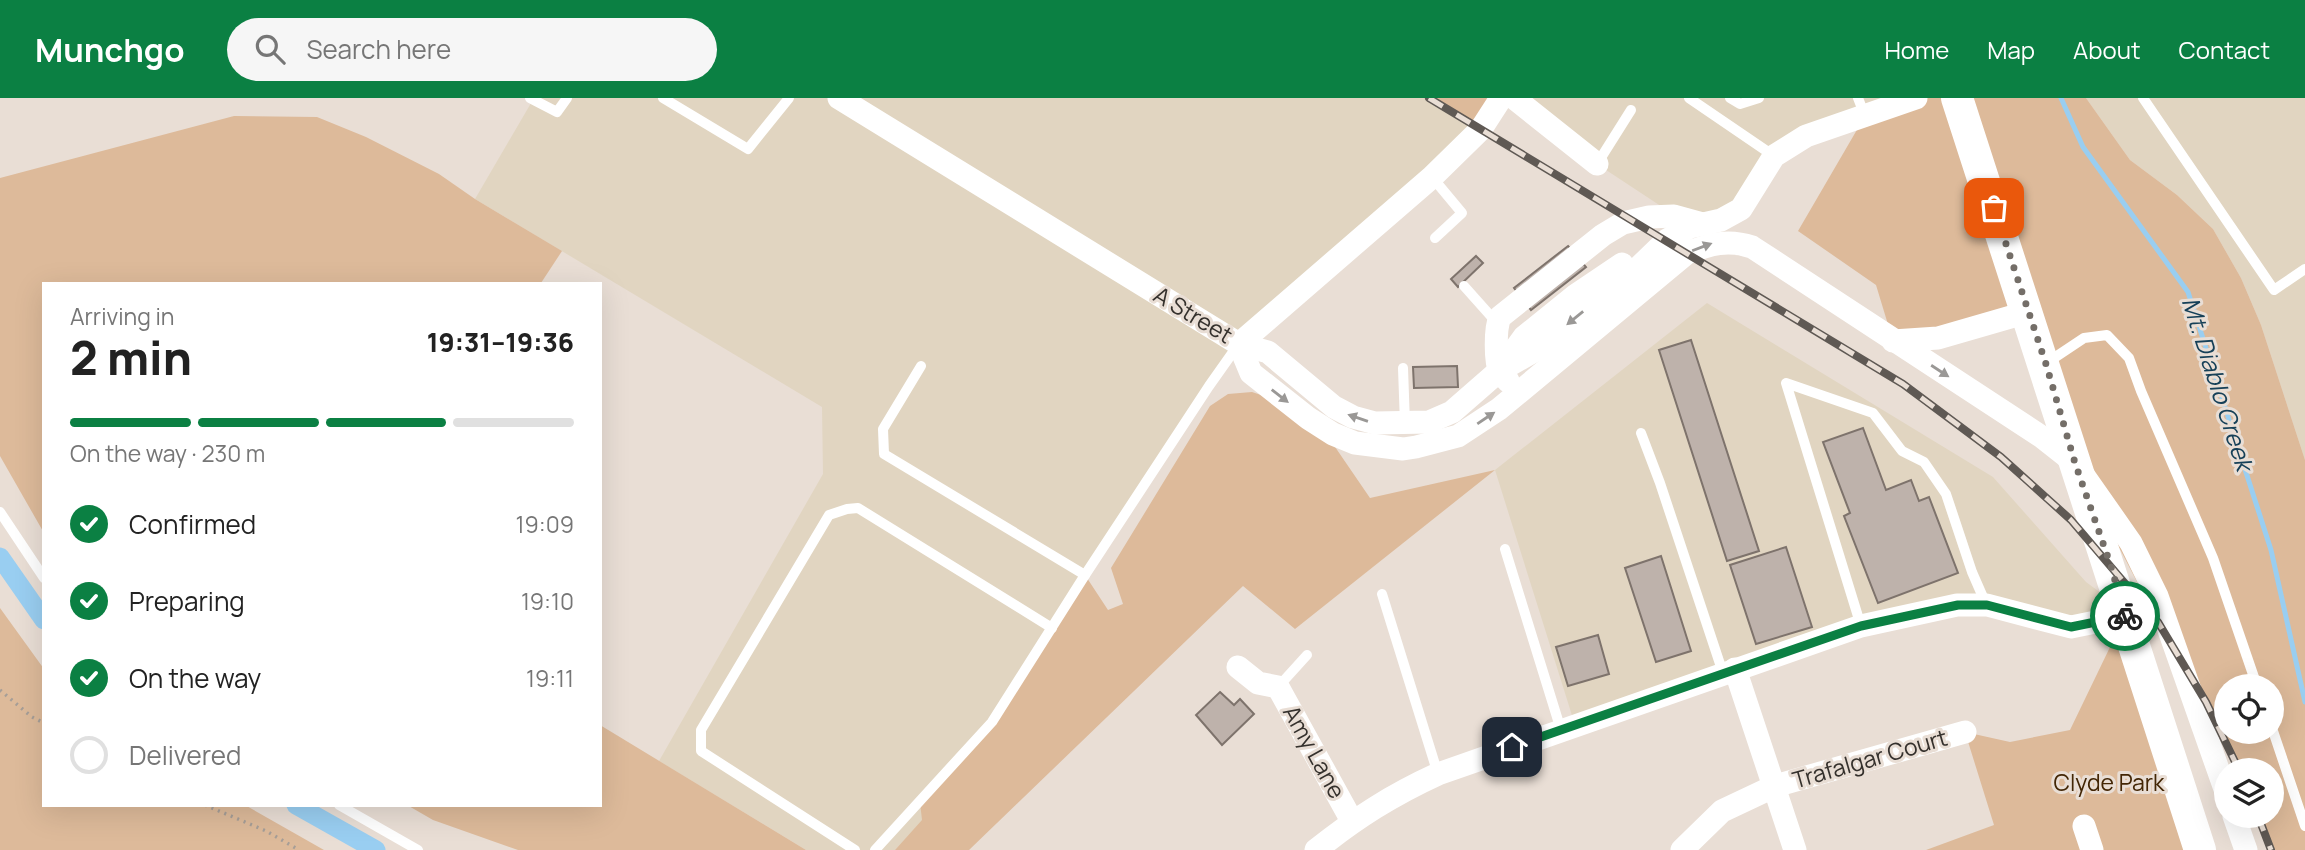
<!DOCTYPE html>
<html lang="en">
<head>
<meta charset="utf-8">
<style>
  :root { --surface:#fff; --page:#f6f6f6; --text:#222; --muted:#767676; --line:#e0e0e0; --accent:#0b8043 }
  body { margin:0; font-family:Manrope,sans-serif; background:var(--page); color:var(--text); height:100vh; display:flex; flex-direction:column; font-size:26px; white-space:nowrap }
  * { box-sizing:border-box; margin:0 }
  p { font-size:23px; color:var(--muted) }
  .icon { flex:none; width:38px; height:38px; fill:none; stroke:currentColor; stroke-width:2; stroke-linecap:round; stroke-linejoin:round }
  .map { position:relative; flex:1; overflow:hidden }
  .sheet { position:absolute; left:42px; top:184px; width:560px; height:525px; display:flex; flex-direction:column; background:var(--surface); border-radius:0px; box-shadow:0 7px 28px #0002 }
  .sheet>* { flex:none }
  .fabs { position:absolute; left:2214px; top:576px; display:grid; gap:14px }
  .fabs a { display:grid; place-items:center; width:70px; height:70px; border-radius:50%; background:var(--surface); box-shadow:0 7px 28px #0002; font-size:35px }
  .pin { position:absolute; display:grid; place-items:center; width:60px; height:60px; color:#fff; margin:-30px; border-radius:14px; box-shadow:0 4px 10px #0006 }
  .courier { position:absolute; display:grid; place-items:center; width:70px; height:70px; margin:-35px; border:5px solid #0b8043; border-radius:50%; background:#fff; color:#222; box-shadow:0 2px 9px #0007 }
  .headline em { font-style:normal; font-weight:800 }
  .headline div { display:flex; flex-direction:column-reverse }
  .headline { display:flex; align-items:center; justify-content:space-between; height:119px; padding:0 28px }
  h1 { font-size:46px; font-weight:800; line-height:52px }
  .bar { display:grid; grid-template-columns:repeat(4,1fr); gap:10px 7px; align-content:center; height:84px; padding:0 28px }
  .bar i { height:9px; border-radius:5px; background:var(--line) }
  .bar .selected { background:var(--accent) }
  .bar p { grid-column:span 4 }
  ol { padding:0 28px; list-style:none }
  li { display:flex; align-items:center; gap:21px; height:77px }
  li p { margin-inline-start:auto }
  li .icon { padding:7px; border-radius:50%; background:var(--accent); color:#fff; stroke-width:4 }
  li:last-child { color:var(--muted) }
  li i { width:38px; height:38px; border:4px solid var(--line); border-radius:50% }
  header { display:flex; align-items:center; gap:42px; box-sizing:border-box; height:98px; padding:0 35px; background:var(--accent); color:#fff }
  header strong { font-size:33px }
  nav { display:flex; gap:38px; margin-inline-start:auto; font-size:24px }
  .search { width:490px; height:63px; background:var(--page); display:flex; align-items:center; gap:18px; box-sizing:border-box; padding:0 24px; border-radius:38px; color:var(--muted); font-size:26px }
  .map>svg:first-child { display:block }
  .industrial { fill:#e1d5c1 }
  .green { fill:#ddba9a; fill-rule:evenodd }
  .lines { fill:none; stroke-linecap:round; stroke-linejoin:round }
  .stream { stroke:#99cef1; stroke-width:5 }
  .canal { stroke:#99cef1; stroke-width:19 }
  .building { fill:#beb2ab; stroke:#7e736c; stroke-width:2 }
  .path { stroke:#a69e97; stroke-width:3.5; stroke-dasharray:2 5; stroke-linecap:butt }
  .lane { stroke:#fff; stroke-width:10 }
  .street { stroke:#fff; stroke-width:23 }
  .secondary { stroke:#fff; stroke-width:32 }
  .rail-casing { stroke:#5f5954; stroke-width:8 }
  .rail { stroke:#e9ded5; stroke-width:5; stroke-dasharray:16; stroke-linecap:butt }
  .oneway { fill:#9a9896 }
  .done { stroke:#746e68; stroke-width:7; stroke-dasharray:0 12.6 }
  .route { stroke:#0b8043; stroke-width:9 }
  .labels { text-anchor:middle; stroke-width:6; stroke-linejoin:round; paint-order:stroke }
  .street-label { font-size:23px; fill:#35312d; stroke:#e9ded5 }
  .park-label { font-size:23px; fill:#432605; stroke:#e9ded5 }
  .water-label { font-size:24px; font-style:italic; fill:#164058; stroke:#e9ded5 }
</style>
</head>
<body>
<header>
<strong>Munchgo</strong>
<div class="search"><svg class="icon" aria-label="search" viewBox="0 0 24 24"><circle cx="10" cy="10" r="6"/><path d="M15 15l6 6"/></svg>Search here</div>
<nav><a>Home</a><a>Map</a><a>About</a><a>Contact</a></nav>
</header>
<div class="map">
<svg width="2305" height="752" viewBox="0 0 2305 752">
  <rect width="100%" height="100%" fill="#e9ded5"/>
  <g class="industrial">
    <polygon points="534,0 1429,0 1481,31 1239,246 923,722 895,752 806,752 659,663 823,376 822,309 475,101"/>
    <polygon points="1514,0 1916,0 1806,38 1741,111 1685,124 1597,66"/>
    <polygon points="2086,0 2305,0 2305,362 2261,227 2241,180 2213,131 2177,97 2130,62"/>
    <polygon points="1707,205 1993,379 2086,484 2124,512 2071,529 1957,507 1575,627 1495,372"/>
  </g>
  <g class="green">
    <polygon points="1429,0 1501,0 1481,31"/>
    <path d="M1916,0H2086L2130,62L2177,97L2213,131L2241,180L2261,227L2305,362V752H2271L2258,718H2272V672H2239L2206,604L2158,524L2075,365L2028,214L1893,243L1876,187L1798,133L1865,18ZM2226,588H2272V634H2226Z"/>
    <polygon points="234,18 317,19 366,39 439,76 475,101 562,153 541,185 44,186 44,435 0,358 0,80"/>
    <polygon points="1252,294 1270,300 1331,343 1370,400 1495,372 1295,531 1243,488 969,752 895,752 922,722 920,704 992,624 1085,477 1108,512 1123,506 1111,470 1210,308 1228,296"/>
    <polygon points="0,510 44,571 44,707 245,707 324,752 0,752"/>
    <polygon points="2125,518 2200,752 1926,752 1994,727 1965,634 2010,644 2070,632"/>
    <polygon points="600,627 806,752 518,752 433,722 407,707 600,707"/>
  </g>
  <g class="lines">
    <polyline class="stream" points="2061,0 2083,49 2188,194 2271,452 2305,604"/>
    <g class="canal">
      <polyline points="0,459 44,522"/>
      <polyline points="296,707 376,752"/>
    </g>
  </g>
  <g class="building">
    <polygon points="1568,148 1586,169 1531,212 1514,190"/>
    <polygon points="1476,158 1483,165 1458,189 1451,181"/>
    <polygon points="1691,242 1759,453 1727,463 1659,252"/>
    <polygon points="1457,268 1458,289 1414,290 1413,269"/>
    <polygon points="1863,330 1886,392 1911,382 1919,403 1929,399 1958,475 1878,505 1844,418 1850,415 1823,344"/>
    <polygon points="1786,449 1812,529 1756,546 1730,467"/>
    <polygon points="1661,458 1691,553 1656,564 1625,470"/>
    <polygon points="1598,537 1609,576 1568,588 1556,549"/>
    <polygon points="1220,594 1234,607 1240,601 1254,616 1222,647 1196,617"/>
  </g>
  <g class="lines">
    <g class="path">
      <polyline points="0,592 32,619 44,625"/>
      <polyline points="205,707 266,733 299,752"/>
    </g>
    <g class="lane">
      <polyline points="530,0 557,14 567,0"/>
      <polyline points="663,0 748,51 789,0"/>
      <polyline points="1689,0 1774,58"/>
      <polyline points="1730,0 1740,6 1759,0"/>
      <polyline points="1858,0 1865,18"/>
      <polyline points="2143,0 2274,192 2305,171"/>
      <polyline points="1597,66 1631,12"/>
      <polyline points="1432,79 1462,115 1435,140"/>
      <polyline points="1464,188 1497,225"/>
      <polyline points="2048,264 2084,240 2107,237 2129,260 2141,293 2213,460 2257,588"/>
      <polyline points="921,268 883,331 884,356 1085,477"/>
      <polyline points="1403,270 1405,326"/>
      <polyline points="1641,335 1660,385 1723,575"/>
      <polyline points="0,414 44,480"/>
      <polyline points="1505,451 1561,632"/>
      <polyline points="1382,496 1438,676"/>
      <polyline points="1861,528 1786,285 1873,315 1902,353 1924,364 1946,396 1972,474 1986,506"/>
      <polyline points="1278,589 1307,557"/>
      <polyline points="2272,630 2305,728"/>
      <polyline points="339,707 418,752"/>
      <polyline points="855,752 701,653 701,632 829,417 847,411 858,410 1052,530"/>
      <polyline points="875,752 992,624 1085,477 1209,288 1238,247"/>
    </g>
    <g class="street">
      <polyline points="839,0 1239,246 1432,79 1481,31 1501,0"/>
      <polyline points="1514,0 1597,66"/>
      <polyline points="1893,243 1938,240 2028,214"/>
      <path d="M1239,246L1251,275L1308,320L1333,336L1355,345L1403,351L1416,349L1458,338L1499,311L1687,155C1710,146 1728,141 1752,149L2042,339L2075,365L2131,445L2157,498L2226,694"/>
      <polyline points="1239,246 1268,254 1334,309 1353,319 1375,325 1429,324 1452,314 1499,273 1534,253 1637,171 1667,142 1690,129 1721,122 1741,111 1774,58 1806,38 1916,0"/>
      <polyline points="1503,268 1524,239 1576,197 1622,166"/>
      <path d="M1508,283C1505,280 1502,278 1500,274C1495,264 1495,230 1500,219L1603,137L1623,125L1649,119L1674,118L1703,126"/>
      <polyline points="1238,569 1258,585 1278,589 1352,723"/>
      <polyline points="1735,571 1795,752"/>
      <polyline points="2234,718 2246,752"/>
      <polyline points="2084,728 2092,752"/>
      <path d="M1316,752C1356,720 1392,697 1438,676L1861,528L1957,507H1987L2071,529L2125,518"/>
      <polyline points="1682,752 1722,713 1775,688 1965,634"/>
    </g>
    <path class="secondary" d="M1957,0C2040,250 2120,501 2200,752"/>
    <g class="rail-casing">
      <g id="rail">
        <polyline points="1429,0 1903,286 2001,359 2071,422 2158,524 2206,604 2239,672"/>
        <polyline points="2258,718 2271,752"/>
      </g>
    </g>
    <use href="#rail" class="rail"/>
  </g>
  <defs><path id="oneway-solid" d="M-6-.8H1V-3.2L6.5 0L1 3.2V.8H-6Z" transform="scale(1.75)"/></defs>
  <g class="oneway">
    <use href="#oneway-solid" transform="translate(1702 149) rotate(-21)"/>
    <use href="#oneway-solid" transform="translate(1575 220) rotate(141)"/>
    <use href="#oneway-solid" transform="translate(1940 273) rotate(33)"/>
    <use href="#oneway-solid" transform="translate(1280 298) rotate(38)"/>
    <use href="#oneway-solid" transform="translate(1358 320) rotate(-161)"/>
    <use href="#oneway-solid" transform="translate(1486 320) rotate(-34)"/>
  </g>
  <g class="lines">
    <polyline class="done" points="1994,110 2046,266 2075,365 2111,468 2125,518"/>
    <polyline class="route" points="1512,649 1861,528 1958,507 1987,507 2071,529 2125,518"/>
  </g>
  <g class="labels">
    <g class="street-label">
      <text transform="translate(1193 217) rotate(31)" y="8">A Street</text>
      <text transform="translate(1314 654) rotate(61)" y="8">Amy Lane</text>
      <text transform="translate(1870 661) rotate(-16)" y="8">Trafalgar Court</text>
    </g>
    <g class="park-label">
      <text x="2109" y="693">Clyde Park</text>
    </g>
    <g class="water-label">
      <text transform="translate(2217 286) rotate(72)" y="8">Mt. Diablo Creek</text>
    </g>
  </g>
</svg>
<div class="fabs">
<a><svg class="icon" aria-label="locate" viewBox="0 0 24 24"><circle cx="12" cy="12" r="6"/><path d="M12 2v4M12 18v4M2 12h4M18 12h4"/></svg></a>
<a><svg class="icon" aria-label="layers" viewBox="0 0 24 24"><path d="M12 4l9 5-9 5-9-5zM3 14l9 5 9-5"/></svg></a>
</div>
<div class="pin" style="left:1994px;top:110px;background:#ea580c"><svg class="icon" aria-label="bag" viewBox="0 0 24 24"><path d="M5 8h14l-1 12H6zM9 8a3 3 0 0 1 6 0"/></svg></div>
<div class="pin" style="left:1512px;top:649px;background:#1f2937"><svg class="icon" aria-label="home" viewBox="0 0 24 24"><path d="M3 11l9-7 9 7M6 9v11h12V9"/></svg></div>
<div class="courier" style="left:2125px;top:518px"><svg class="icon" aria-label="bike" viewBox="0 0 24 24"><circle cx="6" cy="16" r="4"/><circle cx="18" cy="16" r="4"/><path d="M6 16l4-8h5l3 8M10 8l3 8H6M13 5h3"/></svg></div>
<section class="sheet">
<div class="headline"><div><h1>2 min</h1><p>Arriving in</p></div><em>19:31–19:36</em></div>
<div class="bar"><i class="selected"></i><i class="selected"></i><i class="selected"></i><i></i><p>On the way · 230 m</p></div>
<ol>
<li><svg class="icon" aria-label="check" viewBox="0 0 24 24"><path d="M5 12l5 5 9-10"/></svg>Confirmed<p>19:09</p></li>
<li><svg class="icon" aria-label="check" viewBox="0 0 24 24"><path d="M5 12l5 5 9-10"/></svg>Preparing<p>19:10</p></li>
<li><svg class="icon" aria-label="check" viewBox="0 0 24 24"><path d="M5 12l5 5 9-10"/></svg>On the way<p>19:11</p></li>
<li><i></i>Delivered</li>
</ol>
</section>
</div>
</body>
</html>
